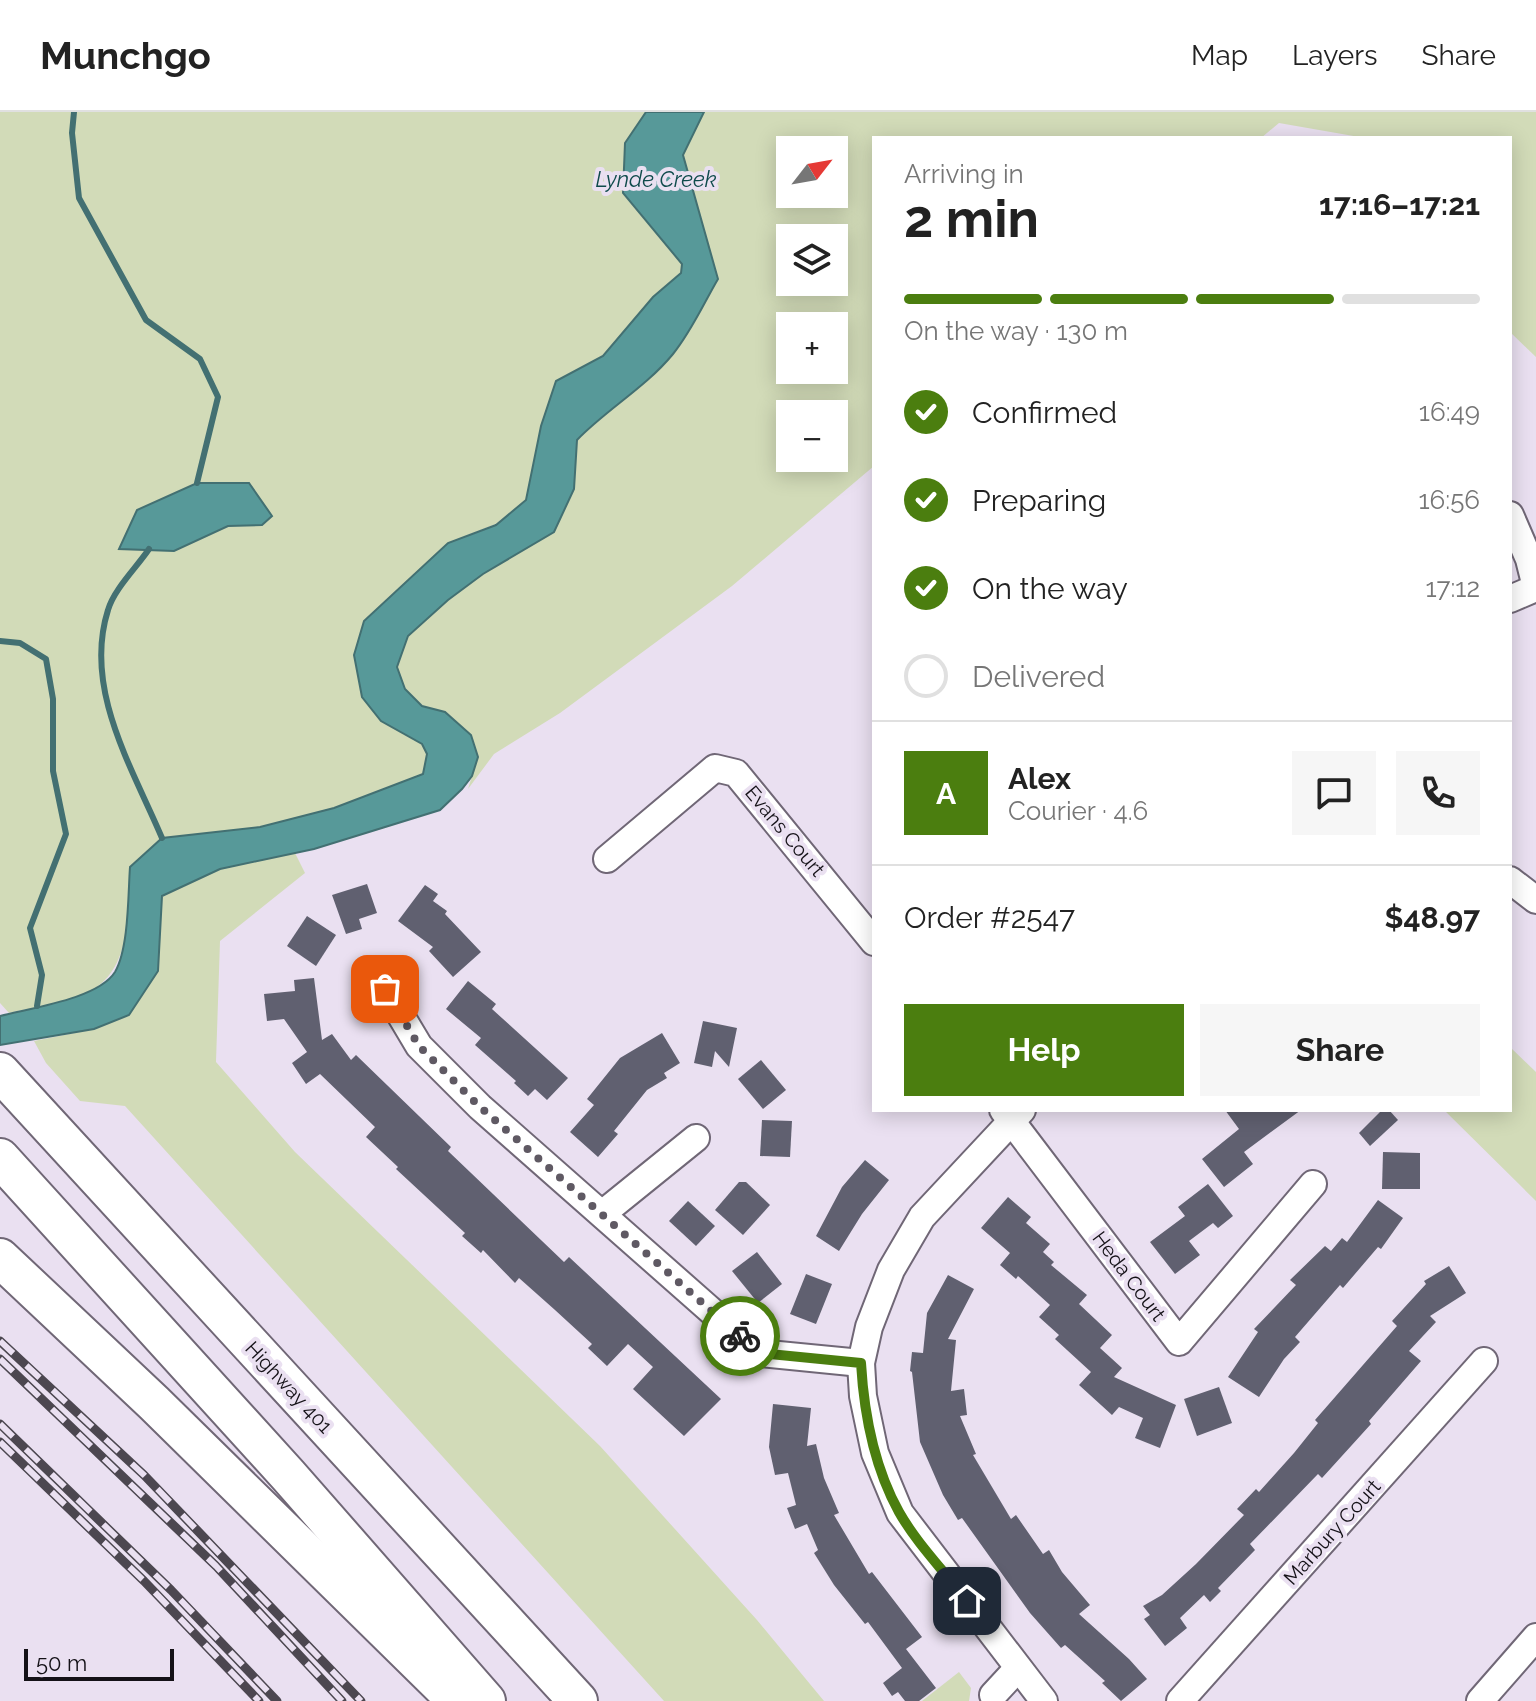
<!DOCTYPE html>
<html lang="en">
<head>
<meta charset="utf-8">
<style>
  :root { --surface:#fff; --page:#f6f6f6; --text:#222; --muted:#767676; --line:#e0e0e0; --accent:#4b7e0f }
  body { margin:0; font-family:Raleway,sans-serif; background:var(--page); color:var(--text); height:100vh; display:flex; flex-direction:column; font-size:30px; white-space:nowrap }
  * { box-sizing:border-box; margin:0 }
  p { font-size:26px; color:var(--muted) }
  .icon { flex:none; width:44px; height:44px; fill:none; stroke:currentColor; stroke-width:2; stroke-linecap:round; stroke-linejoin:round }
  .map { position:relative; flex:1; overflow:hidden }
  .sheet { position:absolute; left:872px; top:24px; width:640px; height:976px; display:flex; flex-direction:column; background:var(--surface); border-radius:0px; box-shadow:0 4px 20px #0003 }
  .sheet>* { flex:none }
  .needle { width:52px; rotate:59deg }
  .fabs { position:absolute; left:776px; top:24px; display:grid; gap:16px }
  .fabs a { display:grid; place-items:center; width:72px; height:72px; border-radius:0px; background:var(--surface); box-shadow:0 4px 20px #0003; font-size:40px }
  .scale { position:absolute; left:24px; bottom:20px; width:150px; box-sizing:border-box; padding-left:8px; border:4px solid #141117; border-top:0; font-size:22px; line-height:28px; white-space:nowrap; color:#141117; -webkit-text-stroke:6px #eae0f1; paint-order:stroke }
  .pin { position:absolute; display:grid; place-items:center; width:68px; height:68px; color:#fff; margin:-34px; border-radius:16px; box-shadow:0 4px 12px #0006 }
  .courier { position:absolute; display:grid; place-items:center; width:80px; height:80px; margin:-40px; border:6px solid #4b7e0f; border-radius:50%; background:#fff; color:#222; box-shadow:0 2px 10px #0007 }
  .summary em { font-style:normal; font-weight:700 }
  .summary div { display:flex; flex-direction:column-reverse }
  .summary { display:flex; align-items:center; justify-content:space-between; height:136px; padding:0 32px }
  h1 { font-size:52px; font-weight:700; line-height:60px }
  .bar { display:grid; grid-template-columns:repeat(4,1fr); gap:12px 8px; align-content:center; height:96px; padding:0 32px }
  .bar i { height:10px; border-radius:6px; background:var(--line) }
  .bar .on { background:var(--accent) }
  .bar p { grid-column:span 4 }
  .line { display:flex; align-items:center; gap:20px; padding:0 32px; border-top:2px solid var(--line) }
  .line div { flex:1 }
  .round { display:grid; place-items:center; flex:none; width:84px; height:84px; border-radius:0px; background:var(--page) }
  ol { padding:0 32px; list-style:none }
  li { display:flex; align-items:center; gap:24px; height:88px }
  li p { margin-inline-start:auto }
  li .icon { padding:8px; border-radius:50%; background:var(--accent); color:#fff; stroke-width:4 }
  li:last-child { color:var(--muted) }
  li i { width:44px; height:44px; border:4px solid var(--line); border-radius:50% }
  .button { display:flex; gap:16px; margin-top:auto; padding:16px 32px }
  .button a { flex:1; height:92px; border-radius:0px; background:var(--accent); color:#fff; font-size:32px; font-weight:700; line-height:92px; text-align:center }
  .button a+a { background:var(--page); color:var(--text) }
  header { display:flex; align-items:center; gap:48px; box-sizing:border-box; height:112px; padding:0 40px; background:var(--surface); border-bottom:2px solid var(--line) }
  header strong { font-size:38px }
  nav { display:flex; gap:44px; margin-inline-start:auto; font-size:28px }
  .map>svg:first-child { display:block }
  .green { fill:#d2dbb8; fill-rule:evenodd }
  .water { fill:#579999; stroke:#437072; stroke-width:2 }
  .lines { fill:none; stroke-linecap:round; stroke-linejoin:round }
  .stream { stroke:#437072; stroke-width:6 }
  .building { fill:#606070 }
  .minor-casing { stroke:#706776; stroke-width:30 }
  .highway-casing { stroke:#706776; stroke-width:42 }
  .minor { stroke:#fff; stroke-width:26 }
  .highway { stroke:#fff; stroke-width:38 }
  .rail-casing { stroke:#4c4750; stroke-width:9 }
  .rail { stroke:#eae0f1; stroke-width:6; stroke-dasharray:18; stroke-linecap:butt }
  .done { stroke:#5f5963; stroke-width:8; stroke-dasharray:0 14.4 }
  .route { stroke:#4b7e0f; stroke-width:10 }
  .labels { text-anchor:middle; stroke-width:8; stroke-linejoin:round; paint-order:stroke }
  .street-label { font-size:20px; fill:#141117; stroke:#eae0f1 }
  .water-label { font-size:22px; font-style:italic; fill:#0e4a4b; stroke:#eae0f1 }
</style>
</head>
<body>
<header>
<strong>Munchgo</strong>
<nav><a>Map</a><a>Layers</a><a>Share</a></nav>
</header>
<div class="map">
<svg width="1536" height="1589" viewBox="0 0 1536 1589">
  <rect width="100%" height="100%" fill="#eae0f1"/>
  <g class="green">
    <path d="M0,0H646L625,31L682,152L681,161L653,185L603,244L556,269L526,388L496,412L448,431L364,509L381,609L422,632L427,642L423,662L334,696L260,715L162,726L130,755C128,798 133,859 87,881C64,892 34,895 9,901L0,891Z"/>
    <path d="M704,0H1536V245L1510,220V26H1365L1279,11L1261,26H874V354L732,474L560,601L494,642L468,677L478,645L445,600L423,594L405,577L397,555L408,524L448,488L483,462L574,377L577,329C607,297 645,276 673,242C691,220 704,191 718,167L683,43ZM790,38H834V82H790ZM790,126H834V170H790ZM790,214H834V258H790ZM790,302H834V346H790Z"/>
    <polygon points="295,741 305,761 220,829 216,950 295,1040 600,1334 757,1508 824,1589 664,1589 125,994 80,989 46,951 34,929 94,917 161,811 161,784 220,757"/>
    <polygon points="1510,935 1536,960 1536,1089 1444,998 1510,998"/>
    <polygon points="959,1560 971,1576 969,1589 922,1589"/>
  </g>
  <g class="water">
    <path d="M646,0H704L683,43L718,167C704,191 691,220 673,242C645,276 607,297 577,328L574,377L554,420L483,462L448,488L408,524L397,555L405,577L422,594L445,600L471,623L478,645L472,664L462,677L440,698L314,737L220,757L162,784L158,859L129,903L94,917L0,933V904C30,896 98,887 115,860C129,836 128,782 130,755L162,726L260,715L334,696L423,662L427,642L422,632L381,609L362,585L354,543L364,509L448,431L496,413L526,388L541,314L556,269L603,244L653,185L681,161L682,152L623,81L625,31Z"/>
    <polygon points="197,371 249,371 272,404 262,413 228,414 174,439 119,437 137,398"/>
  </g>
  <g class="lines">
    <g class="stream">
      <polyline points="74,0 72,21 79,86 146,208 200,247 218,285 197,371"/>
      <path d="M149,437C137,455 114,477 108,498C83,577 132,655 162,726"/>
      <polyline points="0,529 20,531 46,547 53,587 53,659 66,722 30,816 42,863 37,894"/>
    </g>
  </g>
  <g class="building">
    <polygon points="367,772 377,801 359,807 362,817 346,822 332,783"/>
    <polygon points="425,773 438,782 433,789 447,799 445,802 481,840 453,865 429,839 433,835 398,809"/>
    <polygon points="307,804 336,823 316,854 287,834"/>
    <polygon points="314,866 322,928 332,922 351,948 356,943 451,1035 448,1039 564,1150 569,1145 721,1287 684,1324 633,1277 653,1255 628,1232 607,1254 588,1236 592,1232 555,1198 519,1166 515,1171 483,1138 481,1141 462,1124 465,1121 396,1057 398,1055 366,1025 375,1015 320,962 306,972 292,951 307,940 284,907 267,909 264,882 295,879 294,868"/>
    <polygon points="468,869 496,892 492,897 568,966 547,988 535,977 528,984 514,971 516,969 475,933 481,926 446,897"/>
    <polygon points="703,909 737,916 729,955 715,939 712,955 694,951"/>
    <polygon points="662,921 680,951 664,961 667,966 647,978 614,1019 618,1022 598,1045 570,1020 594,993 587,987 620,946"/>
    <polygon points="761,948 786,978 763,997 738,967"/>
    <polygon points="1225,998 1301,998 1244,1040 1253,1052 1224,1075 1202,1047 1239,1017"/>
    <polygon points="1382,998 1389,998 1398,1008 1370,1034 1359,1021"/>
    <polygon points="762,1008 792,1009 790,1045 760,1044"/>
    <polygon points="1383,1040 1420,1041 1420,1077 1382,1077"/>
    <polygon points="865,1048 889,1068 862,1102 839,1139 816,1124 842,1075"/>
    <polygon points="739,1070 746,1070 770,1093 743,1123 715,1098"/>
    <polygon points="1208,1072 1233,1104 1218,1116 1213,1111 1189,1129 1200,1143 1175,1162 1150,1130 1185,1104 1178,1095"/>
    <polygon points="1008,1085 1031,1105 1026,1111 1050,1132 1043,1140 1054,1150 1051,1153 1087,1183 1079,1192 1112,1223 1100,1236 1122,1256 1114,1265 1176,1293 1160,1336 1135,1326 1143,1306 1119,1295 1112,1303 1079,1273 1091,1260 1055,1227 1059,1223 1039,1205 1050,1193 1018,1164 1016,1167 1000,1153 1010,1141 981,1116"/>
    <polygon points="1378,1088 1403,1106 1381,1137 1378,1135 1343,1176 1340,1173 1295,1225 1300,1230 1284,1247 1259,1285 1228,1265 1258,1220 1254,1217 1296,1173 1290,1168 1325,1134 1331,1139 1342,1126 1347,1130"/>
    <polygon points="688,1089 715,1114 696,1134 669,1109"/>
    <polygon points="757,1140 782,1172 758,1191 732,1159"/>
    <polygon points="1449,1154 1466,1181 1430,1204 1436,1210 1409,1239 1421,1249 1369,1309 1371,1312 1322,1366 1318,1362 1250,1432 1255,1438 1218,1476 1221,1479 1210,1490 1204,1483 1180,1506 1187,1516 1165,1534 1144,1507 1150,1503 1143,1494 1162,1483 1196,1452 1244,1403 1237,1397 1256,1377 1259,1380 1294,1341 1318,1311 1315,1308 1397,1214 1392,1209 1426,1172 1424,1169"/>
    <polygon points="806,1162 832,1172 816,1212 790,1202"/>
    <polygon points="948,1163 974,1177 948,1227 956,1228 951,1279 964,1277 967,1303 960,1304 976,1342 973,1343 1011,1407 1016,1403 1043,1442 1049,1438 1062,1460 1090,1493 1079,1502 1129,1547 1147,1567 1121,1589 1102,1571 1105,1569 1065,1533 1061,1536 1030,1501 962,1406 958,1408 943,1383 920,1330 912,1260 910,1259 912,1240 923,1241 927,1201"/>
    <polygon points="1219,1275 1232,1311 1197,1324 1184,1287"/>
    <polygon points="773,1292 811,1296 807,1334 816,1332 824,1366 839,1401 834,1403 869,1462 872,1460 922,1525 906,1537 936,1576 919,1589 905,1589 898,1580 892,1584 883,1571 902,1556 868,1510 865,1512 834,1473 814,1441 818,1438 807,1412 795,1417 787,1396 796,1393 788,1361 775,1363 769,1335"/>
  </g>
  <g class="lines">
    <g class="minor-casing">
      <g id="minor">
        <polyline points="1510,403 1529,447 1536,475"/>
        <polyline points="1510,487 1536,476"/>
        <polyline points="607,747 715,656 736,661 874,830"/>
        <polyline points="1510,768 1536,788"/>
        <polyline points="385,877 419,934 480,995 759,1241 861,1251"/>
        <polyline points="1003,998 1179,1230 1313,1072"/>
        <polyline points="1022,998 922,1105 891,1158 869,1215 861,1251 863,1284 875,1341 900,1401 1044,1589"/>
        <polyline points="602,1102 696,1026"/>
        <polyline points="993,1583 1018,1556"/>
        <polyline points="1180,1589 1484,1249"/>
        <polyline points="1480,1589 1536,1525"/>
      </g>
    </g>
    <g class="highway-casing">
      <g id="highway">
        <polyline points="0,960 578,1589"/>
        <polyline points="0,1046 288,1363 486,1589"/>
        <polyline points="0,1146 154,1291 452,1584"/>
      </g>
    </g>
    <use href="#minor" class="minor"/>
    <use href="#highway" class="highway"/>
    <g class="rail-casing">
      <g id="rail">
        <polyline points="0,1229 144,1363 361,1589"/>
        <polyline points="0,1247 216,1454 342,1589"/>
        <polyline points="0,1312 171,1478 277,1589"/>
        <polyline points="0,1330 144,1469 259,1589"/>
      </g>
    </g>
    <use href="#rail" class="rail"/>
  </g>
  <g class="lines">
    <polyline class="done" points="385,877 419,934 480,995 740,1224"/>
    <path class="route" d="M740,1224L759,1241L861,1251C864,1302 874,1355 899,1400C917,1432 946,1461 967,1489"/>
  </g>
  <g class="labels">
    <g class="street-label">
      <text transform="translate(785 719) rotate(50)" y="7">Evans Court</text>
      <text transform="translate(1129 1164) rotate(53)" y="7">Heda Court</text>
      <text transform="translate(289 1275) rotate(47)" y="7">Highway 401</text>
      <text transform="translate(1332 1420) rotate(-48)" y="7">Marbury Court</text>
    </g>
    <g class="water-label">
      <text x="656" y="75">Lynde Creek</text>
    </g>
  </g>
</svg>
<div class="fabs">
<a><svg class="needle" viewBox="-14 -14 28 28"><path d="M0-13l5 13h-10z" fill="#e53935"/><path d="M0 13l5-13h-10z" fill="#767676"/></svg></a>
<a><svg class="icon" aria-label="layers" viewBox="0 0 24 24"><path d="M12 4l9 5-9 5-9-5zM3 14l9 5 9-5"/></svg></a>
<a>+</a>
<a>−</a>
</div>
<div class="scale">50 m</div>
<div class="pin" style="left:385px;top:877px;background:#ea580c"><svg class="icon" aria-label="bag" viewBox="0 0 24 24"><path d="M5 8h14l-1 12H6zM9 8a3 3 0 0 1 6 0"/></svg></div>
<div class="pin" style="left:967px;top:1489px;background:#1f2937"><svg class="icon" aria-label="home" viewBox="0 0 24 24"><path d="M3 11l9-7 9 7M6 9v11h12V9"/></svg></div>
<div class="courier" style="left:740px;top:1224px"><svg class="icon" aria-label="bike" viewBox="0 0 24 24"><circle cx="6" cy="16" r="4"/><circle cx="18" cy="16" r="4"/><path d="M6 16l4-8h5l3 8M10 8l3 8H6M13 5h3"/></svg></div>
<section class="sheet">
<div class="summary"><div><h1>2 min</h1><p>Arriving in</p></div><em>17:16–17:21</em></div>
<div class="bar"><i class="on"></i><i class="on"></i><i class="on"></i><i></i><p>On the way · 130 m</p></div>
<ol>
<li><svg class="icon" aria-label="check" viewBox="0 0 24 24"><path d="M5 12l5 5 9-10"/></svg>Confirmed<p>16:49</p></li>
<li><svg class="icon" aria-label="check" viewBox="0 0 24 24"><path d="M5 12l5 5 9-10"/></svg>Preparing<p>16:56</p></li>
<li><svg class="icon" aria-label="check" viewBox="0 0 24 24"><path d="M5 12l5 5 9-10"/></svg>On the way<p>17:12</p></li>
<li><i></i>Delivered</li>
</ol>
<div class="line" style="height:144px"><b class="round" style="background:var(--accent);color:#fff">A</b><div><b>Alex</b><p>Courier · 4.6</p></div><a class="round"><svg class="icon" aria-label="chat" viewBox="0 0 24 24"><path d="M4 5h16v11H9l-5 4z"/></svg></a><a class="round"><svg class="icon" aria-label="phone" viewBox="0 0 24 24"><path d="M5 4h4l2 5-3 2q2 4 5 5l2-3 5 2v4C11 20 4 13 5 4z"/></svg></a></div>
<div class="line" style="height:104px"><div>Order #2547</div><b>$48.97</b></div>
<div class="button"><a>Help</a><a>Share</a></div>
</section>
</div>
</body>
</html>
